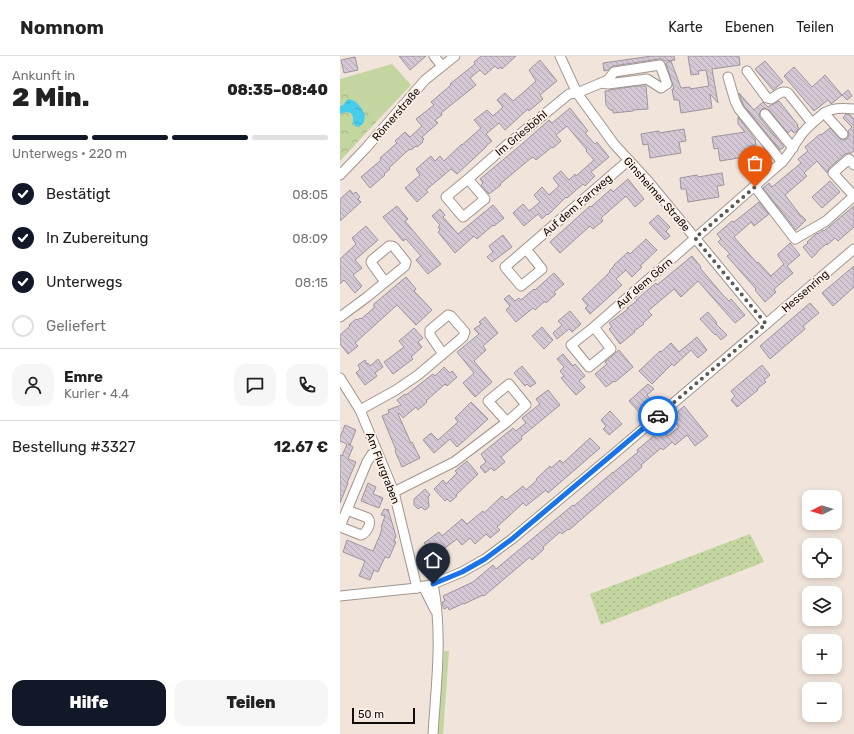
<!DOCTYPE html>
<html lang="de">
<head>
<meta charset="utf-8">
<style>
  :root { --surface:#fff; --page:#f6f6f6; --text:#222; --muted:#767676; --line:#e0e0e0; --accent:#111827 }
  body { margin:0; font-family:Rubik,sans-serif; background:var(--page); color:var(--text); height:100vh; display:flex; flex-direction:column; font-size:15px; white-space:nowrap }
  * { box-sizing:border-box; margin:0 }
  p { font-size:13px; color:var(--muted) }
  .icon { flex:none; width:22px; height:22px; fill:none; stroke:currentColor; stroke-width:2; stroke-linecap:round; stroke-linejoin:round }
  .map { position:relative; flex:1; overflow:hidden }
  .drawer { display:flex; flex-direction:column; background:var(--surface); width:340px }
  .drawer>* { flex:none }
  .needle { width:26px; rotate:265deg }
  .controls { position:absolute; left:462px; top:434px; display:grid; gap:8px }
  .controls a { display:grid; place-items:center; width:40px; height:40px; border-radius:8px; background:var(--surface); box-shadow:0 2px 6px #0003; font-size:20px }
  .scale { position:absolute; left:12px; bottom:10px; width:63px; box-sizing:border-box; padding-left:4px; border:2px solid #0f0b08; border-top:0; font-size:11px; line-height:14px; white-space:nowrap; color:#0f0b08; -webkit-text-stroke:3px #fef1e8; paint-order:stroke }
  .pin { position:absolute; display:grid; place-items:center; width:34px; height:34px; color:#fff; margin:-41px -17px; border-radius:50% 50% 50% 0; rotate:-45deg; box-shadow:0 0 4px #0007 }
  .pin .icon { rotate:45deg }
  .courier { position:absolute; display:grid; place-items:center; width:40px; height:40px; margin:-20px; border:3px solid #1a73e8; border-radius:50%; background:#fff; color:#222; box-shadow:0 1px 5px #0007 }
  .head em { font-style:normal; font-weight:800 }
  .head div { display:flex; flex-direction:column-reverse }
  .head { display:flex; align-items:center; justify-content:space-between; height:68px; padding:0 12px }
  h1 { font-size:26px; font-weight:800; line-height:30px }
  .bar { display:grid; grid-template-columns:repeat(4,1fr); gap:6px 4px; align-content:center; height:48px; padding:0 12px }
  .bar i { height:5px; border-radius:3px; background:var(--line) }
  .bar .selected { background:var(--accent) }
  .bar p { grid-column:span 4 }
  .line { display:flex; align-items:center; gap:10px; padding:0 12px; border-top:1px solid var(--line) }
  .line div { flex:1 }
  .round { display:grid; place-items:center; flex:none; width:42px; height:42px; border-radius:12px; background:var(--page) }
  ol { padding:0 12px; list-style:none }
  li { display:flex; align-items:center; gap:12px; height:44px }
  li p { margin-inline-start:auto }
  li .icon { padding:4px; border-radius:50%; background:var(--accent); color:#fff; stroke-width:4 }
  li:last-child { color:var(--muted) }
  li i { width:22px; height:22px; border:2px solid var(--line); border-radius:50% }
  .button { display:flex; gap:8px; margin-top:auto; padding:8px 12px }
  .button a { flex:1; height:46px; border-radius:12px; background:var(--accent); color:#fff; font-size:16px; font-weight:800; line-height:46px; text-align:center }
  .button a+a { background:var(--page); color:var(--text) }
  header { display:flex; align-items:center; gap:24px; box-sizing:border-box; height:56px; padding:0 20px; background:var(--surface); border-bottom:1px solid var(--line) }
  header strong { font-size:19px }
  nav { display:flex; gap:22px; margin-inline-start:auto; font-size:14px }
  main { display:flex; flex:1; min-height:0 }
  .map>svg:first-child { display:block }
  .grass { fill:#c4d69f }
  .park { fill:url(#park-crowns) }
  .garden { fill:url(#garden-dots) }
  .water { fill:url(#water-ripples) }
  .building { fill:url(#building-back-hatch); stroke:#9e959f }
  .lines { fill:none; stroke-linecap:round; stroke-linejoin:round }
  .minor-casing { stroke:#a1958d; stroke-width:11 }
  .minor { stroke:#fff; stroke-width:9 }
  .done { stroke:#5e5752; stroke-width:4; stroke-dasharray:0 7.2 }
  .route { stroke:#1a73e8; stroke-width:5 }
  .labels { text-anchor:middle; stroke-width:3.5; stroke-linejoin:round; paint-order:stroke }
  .street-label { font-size:11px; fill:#0f0b08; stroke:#fef1e8 }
</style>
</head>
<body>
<header>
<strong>Nomnom</strong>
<nav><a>Karte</a><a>Ebenen</a><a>Teilen</a></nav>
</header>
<main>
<section class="drawer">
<div class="head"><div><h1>2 Min.</h1><p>Ankunft in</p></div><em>08:35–08:40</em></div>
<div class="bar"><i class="selected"></i><i class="selected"></i><i class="selected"></i><i></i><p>Unterwegs · 220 m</p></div>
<ol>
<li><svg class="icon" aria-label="check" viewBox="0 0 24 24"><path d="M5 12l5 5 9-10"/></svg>Bestätigt<p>08:05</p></li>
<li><svg class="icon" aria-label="check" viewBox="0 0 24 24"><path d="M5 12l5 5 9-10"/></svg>In Zubereitung<p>08:09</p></li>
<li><svg class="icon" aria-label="check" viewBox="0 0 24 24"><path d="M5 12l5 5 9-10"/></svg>Unterwegs<p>08:15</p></li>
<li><i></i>Geliefert</li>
</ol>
<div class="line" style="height:72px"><a class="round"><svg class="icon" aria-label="person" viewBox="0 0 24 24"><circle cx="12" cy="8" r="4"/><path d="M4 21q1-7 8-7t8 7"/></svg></a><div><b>Emre</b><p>Kurier · 4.4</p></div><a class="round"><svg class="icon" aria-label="chat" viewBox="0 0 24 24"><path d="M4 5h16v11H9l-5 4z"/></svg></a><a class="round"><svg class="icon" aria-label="phone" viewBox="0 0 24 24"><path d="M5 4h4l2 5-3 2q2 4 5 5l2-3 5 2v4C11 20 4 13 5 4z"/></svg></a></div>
<div class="line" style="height:52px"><div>Bestellung #3327</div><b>12.67 €</b></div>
<div class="button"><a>Hilfe</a><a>Teilen</a></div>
</section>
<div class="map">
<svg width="514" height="678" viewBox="0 0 514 678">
  <defs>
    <pattern id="park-crowns" width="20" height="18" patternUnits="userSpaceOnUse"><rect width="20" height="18" fill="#c4d69f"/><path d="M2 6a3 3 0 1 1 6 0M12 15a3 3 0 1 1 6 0" fill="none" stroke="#a7b687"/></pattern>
    <pattern id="garden-dots" width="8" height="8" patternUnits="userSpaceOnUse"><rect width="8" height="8" fill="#c4d69f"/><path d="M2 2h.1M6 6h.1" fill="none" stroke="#a7b687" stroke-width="1.8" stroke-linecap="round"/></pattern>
    <pattern id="water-ripples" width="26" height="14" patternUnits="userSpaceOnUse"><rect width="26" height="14" fill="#47ccec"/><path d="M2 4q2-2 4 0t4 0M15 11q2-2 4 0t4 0" fill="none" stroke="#3daec9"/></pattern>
    <pattern id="building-back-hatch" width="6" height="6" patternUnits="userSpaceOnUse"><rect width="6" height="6" fill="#d3c8d3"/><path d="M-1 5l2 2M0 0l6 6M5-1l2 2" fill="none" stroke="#b4aab4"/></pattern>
  </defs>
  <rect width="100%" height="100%" fill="#f1e4db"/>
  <g class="grass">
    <polygon points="52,8 71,29 39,63 0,24 0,23"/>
    <polygon points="104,595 109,595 103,678 98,678"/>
  </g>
  <polygon class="park" points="0,24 39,63 0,105"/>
  <polygon class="garden" points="410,478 424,506 261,569 250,538"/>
  <path class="water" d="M8,43C17,44 21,51 25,59L24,66L19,71L15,70L13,67V61L11,57L6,56L0,58V50L3,49Z"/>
  <g class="building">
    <polygon points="59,0 86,0 70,14"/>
    <polygon points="141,0 176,0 162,13 161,11 158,13 155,10 145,19 140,14 130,22 136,29 101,57 102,59 95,64 98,67 82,81 84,83 82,85 83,86 77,91 76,90 71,94 70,93 65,97 49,112 50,113 44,118 45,119 30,132 21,121 41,104 40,102 57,87 55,85 65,76 70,81 82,70 76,63 94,49 91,46 111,29 110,28 135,8 134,6"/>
    <polygon points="312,0 334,0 335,4 325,5 322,3 319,3 273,10 268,14 264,15 263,7"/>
    <polygon points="348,0 399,0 400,9 372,13 378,47 370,38 372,52 341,57 339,44 334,44 332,33 334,33 326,7 331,5 341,32 350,31 350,33 369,30 366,14 358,15 359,18 351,19"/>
    <polygon points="15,1 18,14 4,17 1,4"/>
    <polygon points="200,4 217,25 200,39 203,43 189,55 188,53 165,74 159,67 146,78 152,85 146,90 146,91 117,118 111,113 86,134 88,136 77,146 65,132 80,119 76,113 91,100 95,105 100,100 104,105 122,88 122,89 141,72 134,64 147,54 153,60 163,51 157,44 165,37 173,45 185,35 196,25 189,14"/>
    <polygon points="425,5 443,26 433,34 415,13"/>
    <polygon points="454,11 472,31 485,19 502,39 491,48 488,44 474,55 444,20"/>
    <polygon points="296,30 306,30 308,53 293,54 293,55 273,57 273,54 270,54 266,49 265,35 269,35 269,34"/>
    <polygon points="508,34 512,40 507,44 502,39"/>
    <polygon points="399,37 414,54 423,46 428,51 439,45 458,69 457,70 459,72 457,75 454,77 451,74 448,77 429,54 424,52 422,53 420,56 419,59 420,62 444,91 440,94 404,50 401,43"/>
    <polygon points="230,52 248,75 245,77 255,88 257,86 269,101 251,116 255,120 245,130 243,128 227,142 226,141 208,159 207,158 202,163 198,158 184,170 173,157 183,148 189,155 200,146 194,139 202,131 209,139 219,130 213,122 221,115 229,124 235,118 236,120 254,104 246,95 247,94 227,70 216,79 221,85 213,92 212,91 196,104 193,101 190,103 160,128 161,129 149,138 141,129 143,127 140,123 182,88 209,64 212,67"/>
    <polygon points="506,58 510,59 514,63 514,95 511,97 508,97 505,98 489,112 487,117 477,105 464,117 467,120 445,139 461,160 462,160 466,164 456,174 423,132 429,127 432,131 461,107 458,103 468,95 465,91 480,78 481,79 490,72 501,84 504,84 507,83 509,79 508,75 512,71 503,62"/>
    <polygon points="398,61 415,83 416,89 410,90 411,100 380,105 378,92 374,93 372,81 405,76 398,68"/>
    <polygon points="344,73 346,85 339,86 341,97 310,102 308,88 303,89 301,78 319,75 319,77"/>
    <polygon points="382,117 384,129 377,130 379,141 348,146 346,133 341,133 340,122 357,119 358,121"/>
    <polygon points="288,123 304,143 295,151 286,140 261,162 263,165 253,173 250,170 220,197 210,186 250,150 251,151 271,133 273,136"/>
    <polygon points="490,125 500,136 482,152 472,141"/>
    <polygon points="10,134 13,138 16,136 20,141 18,143 21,146 0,165 0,143"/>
    <polygon points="419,146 429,158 414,170 411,166 394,181 417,207 418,206 431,220 444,208 438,200 438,198 450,187 460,199 447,210 453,217 434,233 436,236 425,246 415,234 416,233 387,200 390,198 378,186 381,183 377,178 392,165 394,166"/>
    <polygon points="153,149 164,162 154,170 153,169 137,183 134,180 115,197 98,176 100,174 98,171 100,169 92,160 100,153 105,159 103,161 118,178"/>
    <polygon points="57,150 68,163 65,165 101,208 88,218 76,204 81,200 66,183 63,185 43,161"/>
    <polygon points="514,150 514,171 498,185 495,182 487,189 486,188 477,196 477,197 472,202 463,191 468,187 467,186 476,178 477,177 478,178 483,174 484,175"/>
    <polygon points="318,159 330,171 326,175 330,180 325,184 309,167"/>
    <polygon points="26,170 38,184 15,204 22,212 13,219 22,230 15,237 4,224 0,228 0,203 16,188 12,182"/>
    <polygon points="163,179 172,191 152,206 147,201 153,196 149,190"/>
    <polygon points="306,183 317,194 300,210 302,211 292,221 286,214 276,223 282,229 250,258 245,252 248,250 242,243 270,216 269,215 274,210 274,209 288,196 290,198"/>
    <polygon points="352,200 361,211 360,212 382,238 389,245 391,243 405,259 395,267 358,225 341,241 334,233 308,255 312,259 303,267 304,268 294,275 295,276 280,288 269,273 272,271 269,267 288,253 287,252 297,245 296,244 316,227 317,229"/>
    <polygon points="514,210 514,231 493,250 482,237"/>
    <polygon points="214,217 224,228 214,236 216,238 206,247 205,245 195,254 193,252 176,266 166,254 170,250 164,243 169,239 175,245 179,242 181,244 194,233 195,234"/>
    <polygon points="66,221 76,233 74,235 92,254 76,269 57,249 15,287 18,290 8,298 0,288 0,279 10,270 9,269 16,263 18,264 20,262 21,263 34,252 34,248"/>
    <polygon points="470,247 479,257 463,270 465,273 430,303 420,290"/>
    <polygon points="230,255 241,268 232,276 229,273 217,283 213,277 222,269 218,265"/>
    <polygon points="368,256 377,267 376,268 387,279 381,284 376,278 375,279 360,263"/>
    <polygon points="145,261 158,277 143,290 146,294 134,305 152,326 135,341 123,327 134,317 117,296 139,278 134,273 141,268 139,266"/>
    <polygon points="202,271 213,284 204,293 192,280"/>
    <polygon points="74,272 83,282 78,286 82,291 71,301 73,303 53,318 44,306 64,291 59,285"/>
    <polygon points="357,281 367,294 358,302 351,294 334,310 332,308 312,328 299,315 320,295 321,296 331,287 339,296"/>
    <polygon points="279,294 293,311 275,326 274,325 266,331 255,318 267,308 265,306"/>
    <polygon points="223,298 233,310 235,308 245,320 239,325 245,331 236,339 221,322 224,320 220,315 224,311 217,303"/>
    <polygon points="38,303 43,311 35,317 37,320 25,329 16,317 20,313 18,309 25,304 27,308 28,307 30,310"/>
    <polygon points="422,309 430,319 424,324 426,326 417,333 418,334 397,351 391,344 395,340 391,335"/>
    <polygon points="182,310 196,327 190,331 187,328 185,330 174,317"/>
    <polygon points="104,311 110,317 112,315 117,321 107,330 105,328 86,345 87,346 78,354 76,351 63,362 59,357 58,358 71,387 72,386 80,402 62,411 55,395 56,394 42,360 49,357 48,354 61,349 57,344 65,338 66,339 93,318 95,320"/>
    <polygon points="308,328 314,333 307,339 312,345 299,356 289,345"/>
    <polygon points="208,334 220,349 181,381 182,383 161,401 165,406 154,415 151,412 145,417 140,411 146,406 141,398 173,372 176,375 186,367 182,362 200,348 196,343"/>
    <polygon points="131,346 148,363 117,391 110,383 94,397 83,384 91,377 98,384 118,366 115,362"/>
    <polygon points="344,350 368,380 355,390 347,379 335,389 332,386 323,394 321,392 301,409 302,411 229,474 228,473 222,478 220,476 203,491 204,493 192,504 190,501 144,540 143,539 124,548 124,547 109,554 108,551 104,553 102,548 102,546 105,545 103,540 133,526 153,509 156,513 233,449 234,450 273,416 273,417 298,396 297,394 322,373 328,380 339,371 331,362"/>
    <polygon points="270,355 282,368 269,379 263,373 266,370 261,364"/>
    <polygon points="5,369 16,374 10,389 8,388 13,391 8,403 16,406 7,427 8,427 0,447 0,399 2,400 7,388 0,385 0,381"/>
    <polygon points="250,382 260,392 208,437 206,434 186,450 183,447 157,471 160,474 150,482 146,478 135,488 130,482 122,489 117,483 94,500 84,487 99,476 102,480 122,463 127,468 143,455 144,457 162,440 166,444 183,430 186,434 197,424 196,423 210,410 211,412 220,404 223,407"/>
    <polygon points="127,405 138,418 116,439 117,440 110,446 107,443 105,445 94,433 103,424 106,428 117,417 115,415"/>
    <polygon points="28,427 36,431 33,438 43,442 39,452 21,445"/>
    <polygon points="85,433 90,439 88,441 89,451 85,454 81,451 78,453 74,449 74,443"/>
    <polygon points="44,453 48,454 48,453 56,480 54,485 56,486 49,502 45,501 38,516 34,514 30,524 19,520 25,505 3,496 7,484 33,495 40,479 42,472 41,471 45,460 41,459"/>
  </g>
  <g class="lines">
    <g class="minor-casing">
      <g id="minor">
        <polyline points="94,0 102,10"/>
        <polyline points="220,0 237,37 274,88 308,125 426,268"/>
        <path d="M407,15L427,42L431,43C437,39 441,34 448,37L472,67"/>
        <polyline points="388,21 395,45 399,53 442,106"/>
        <polyline points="484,57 503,78"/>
        <polyline points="425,58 453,92"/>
        <polyline points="514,109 509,103 493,117 514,140"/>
        <polyline points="0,119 26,92 85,24 115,0"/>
        <polyline points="128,123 145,143 123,161 106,141 128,123 168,88 229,38 237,37 268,24 274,16 320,9 327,28 321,32 307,23 268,28 260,27"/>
        <polyline points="415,131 455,183 486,165 514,140"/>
        <polyline points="186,193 289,104"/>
        <polygon points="186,193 202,213 181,230 165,211"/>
        <polyline points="0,261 27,241 65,210 66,206 54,191 52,190 49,190 32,204 31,206 32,208 45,226"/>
        <path d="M254,271L271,293L249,311L231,289L254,271L442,106C449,99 453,90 459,82C465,72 475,65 484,57C491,52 505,52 514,53"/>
        <polyline points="0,322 20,354 54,436 77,532"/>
        <polyline points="20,354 56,334 78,319 123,281 125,276 111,260 108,259 90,274 90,279 103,298"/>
        <polyline points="54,436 114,406 167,366 186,349 169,328 148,345 167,366"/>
        <path d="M7,454L28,462C32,467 27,477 21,479L3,472L1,470V468L27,406L32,398L37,395"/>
        <polyline points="83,530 95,554"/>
        <polyline points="0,540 77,532 93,528 122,516 145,503 172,483 275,397 514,193"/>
        <path d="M93,678C96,629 103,578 93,528"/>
      </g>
    </g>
    <use href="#minor" class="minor"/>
  </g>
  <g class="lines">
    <polyline class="done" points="318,360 426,268 355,182 415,131"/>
    <polyline class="route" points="93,528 122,516 145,503 172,483 318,360"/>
  </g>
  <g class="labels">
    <g class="street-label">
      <text transform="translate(56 58) rotate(-49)" y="4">Römerstraße</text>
      <text transform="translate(181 77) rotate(-40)" y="4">Im Griesböhl</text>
      <text transform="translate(317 138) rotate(49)" y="4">Ginsheimer Straße</text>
      <text transform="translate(237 149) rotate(-41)" y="4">Auf dem Farrweg</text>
      <text transform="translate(304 227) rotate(-41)" y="4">Auf dem Görn</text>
      <text transform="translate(465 235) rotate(-41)" y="4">Hessenring</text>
      <text transform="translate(43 412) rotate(69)" y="4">Am Flurgraben</text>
    </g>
  </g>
</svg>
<div class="controls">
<a><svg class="needle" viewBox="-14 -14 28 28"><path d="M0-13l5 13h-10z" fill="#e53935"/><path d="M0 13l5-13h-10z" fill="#767676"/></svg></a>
<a><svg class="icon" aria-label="locate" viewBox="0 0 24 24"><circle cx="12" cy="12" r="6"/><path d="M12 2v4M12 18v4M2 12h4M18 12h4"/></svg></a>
<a><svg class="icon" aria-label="layers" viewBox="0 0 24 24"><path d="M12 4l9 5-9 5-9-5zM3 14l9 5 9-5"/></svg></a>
<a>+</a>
<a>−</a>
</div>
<div class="scale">50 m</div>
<div class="pin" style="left:415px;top:131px;background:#ea580c"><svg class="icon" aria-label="bag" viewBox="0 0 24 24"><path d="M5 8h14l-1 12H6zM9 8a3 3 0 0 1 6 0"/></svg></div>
<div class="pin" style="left:93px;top:528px;background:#1f2937"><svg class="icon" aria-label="home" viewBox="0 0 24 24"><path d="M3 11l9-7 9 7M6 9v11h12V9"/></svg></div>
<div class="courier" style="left:318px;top:360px"><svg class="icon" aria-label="car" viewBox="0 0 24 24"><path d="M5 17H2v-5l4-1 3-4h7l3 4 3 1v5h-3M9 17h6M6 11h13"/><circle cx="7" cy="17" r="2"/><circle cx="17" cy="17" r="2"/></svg></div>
</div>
</main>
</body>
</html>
